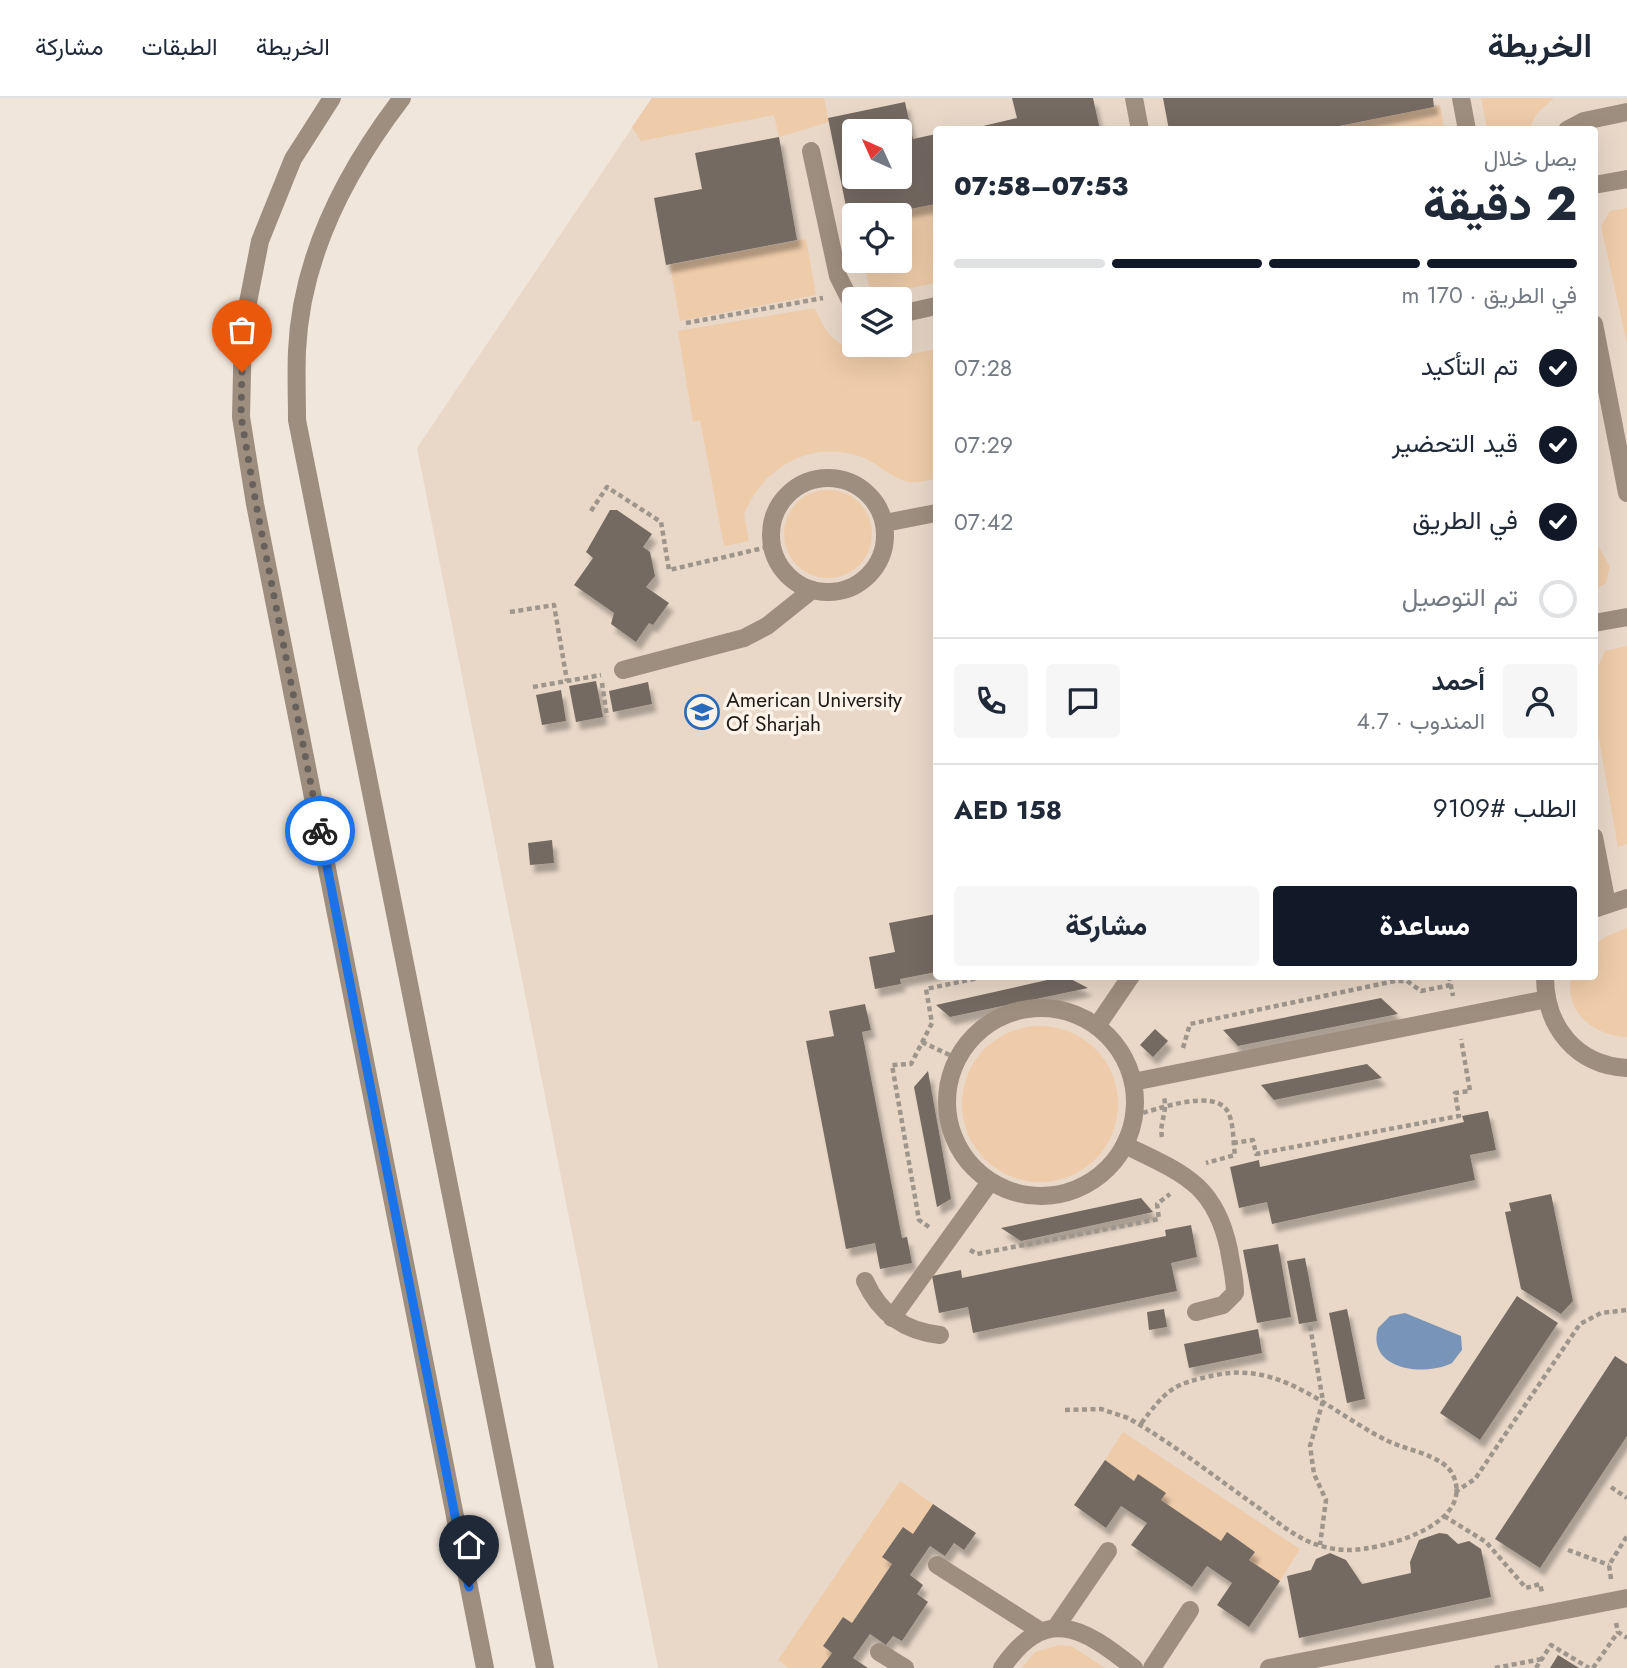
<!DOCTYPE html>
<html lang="ar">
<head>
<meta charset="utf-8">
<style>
  :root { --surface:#fff; --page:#f6f6f7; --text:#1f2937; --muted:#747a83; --line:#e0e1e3; --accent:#111827 }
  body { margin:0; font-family:Jost,Vazirmatn,sans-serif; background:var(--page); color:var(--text); direction:rtl; height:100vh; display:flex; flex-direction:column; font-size:26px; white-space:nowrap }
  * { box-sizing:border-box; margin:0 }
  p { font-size:23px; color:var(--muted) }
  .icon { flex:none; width:38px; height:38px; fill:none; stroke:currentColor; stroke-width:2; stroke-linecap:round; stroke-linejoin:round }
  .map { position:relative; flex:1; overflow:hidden; direction:ltr }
  .sheet { position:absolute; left:933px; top:28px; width:665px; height:854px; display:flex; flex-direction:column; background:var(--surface); border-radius:7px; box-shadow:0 7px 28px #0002; direction:rtl }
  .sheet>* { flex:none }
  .needle { width:46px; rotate:315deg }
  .fabs { position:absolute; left:842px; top:21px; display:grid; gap:14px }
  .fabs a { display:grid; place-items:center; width:70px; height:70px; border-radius:7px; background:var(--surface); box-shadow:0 7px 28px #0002; font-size:35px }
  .pin { position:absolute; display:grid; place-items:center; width:60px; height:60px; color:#fff; margin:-72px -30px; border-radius:50% 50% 50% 0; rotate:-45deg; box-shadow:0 0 7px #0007 }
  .pin .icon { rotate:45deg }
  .courier { position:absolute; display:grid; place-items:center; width:70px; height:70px; margin:-35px; border:5px solid #1a73e8; border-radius:50%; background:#fff; color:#222; box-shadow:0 2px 9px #0007 }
  .overview em { font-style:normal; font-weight:800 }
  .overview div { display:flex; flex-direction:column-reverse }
  .overview { display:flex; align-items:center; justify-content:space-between; height:119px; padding:0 21px }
  h1 { font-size:46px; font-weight:800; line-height:52px }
  .bar { display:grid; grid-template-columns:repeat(4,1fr); gap:10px 7px; align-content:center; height:84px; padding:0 21px }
  .bar i { height:9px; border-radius:5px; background:var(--line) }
  .bar .selected { background:var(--accent) }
  .bar p { grid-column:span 4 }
  .line { display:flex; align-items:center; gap:18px; padding:0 21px; border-top:2px solid var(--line) }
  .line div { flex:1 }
  .round { display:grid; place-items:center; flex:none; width:74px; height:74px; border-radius:7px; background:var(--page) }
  ol { padding:0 21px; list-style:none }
  li { display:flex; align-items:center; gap:21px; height:77px }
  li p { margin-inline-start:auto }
  li .icon { padding:7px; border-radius:50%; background:var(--accent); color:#fff; stroke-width:4 }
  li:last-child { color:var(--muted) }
  li i { width:38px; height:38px; border:4px solid var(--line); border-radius:50% }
  .primary-button { display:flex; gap:14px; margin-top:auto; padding:14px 21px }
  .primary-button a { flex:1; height:80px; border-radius:7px; background:var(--accent); color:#fff; font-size:28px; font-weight:800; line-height:80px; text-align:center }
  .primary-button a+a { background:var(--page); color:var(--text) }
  header { display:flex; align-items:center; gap:42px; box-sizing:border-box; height:98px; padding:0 35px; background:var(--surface); border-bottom:2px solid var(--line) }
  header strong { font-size:33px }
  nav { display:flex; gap:38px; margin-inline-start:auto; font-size:24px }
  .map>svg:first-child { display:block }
  .built { fill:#e9d8c8; fill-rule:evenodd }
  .green { fill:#eecba9 }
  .water { fill:#7894b9 }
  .building { fill:#756b62; fill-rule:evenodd; filter:url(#shadow) }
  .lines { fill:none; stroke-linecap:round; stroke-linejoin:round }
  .path { stroke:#9e968d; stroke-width:4.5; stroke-dasharray:5 3.5; stroke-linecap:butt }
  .minor { stroke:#9e8e7f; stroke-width:18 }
  .done { stroke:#68615b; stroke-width:7; stroke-dasharray:0 12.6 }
  .route { stroke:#1a73e8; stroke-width:9 }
  .labels { text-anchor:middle; stroke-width:7; stroke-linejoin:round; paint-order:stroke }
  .poi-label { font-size:21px; fill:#1e1a16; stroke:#fef3e8; text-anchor:start }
</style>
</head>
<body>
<header>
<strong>الخريطة</strong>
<nav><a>الخريطة</a><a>الطبقات</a><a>مشاركة</a></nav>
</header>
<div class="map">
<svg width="1627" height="1570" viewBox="0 0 1627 1570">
  <defs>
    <filter id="shadow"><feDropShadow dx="4.5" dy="8" stdDeviation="2" flood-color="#0004"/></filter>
  </defs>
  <rect width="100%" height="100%" fill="#f1e6db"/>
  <path class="built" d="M652,0H1627V1570H658L417,350ZM936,32H1594V878H936ZM854,33H900V79H854ZM854,117H900V163H854ZM854,201H900V247H854Z"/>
  <g class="green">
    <polygon points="652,0 824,0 829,24 779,39 774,17 641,43 632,29"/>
    <polygon points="1481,0 1554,0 1538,14 1528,32 1487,31"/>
    <polygon points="1440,7 1444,31 1319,32"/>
    <polygon points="936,106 936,185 871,198 864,163 900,163 900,117 879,117"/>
    <polygon points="1627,110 1627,246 1601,128 1610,113"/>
    <polygon points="806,141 816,197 680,223 670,167"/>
    <path d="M815,210C830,248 842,250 882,253L889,260L936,251V381C928,382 917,385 909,384C892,381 878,365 862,359C811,341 763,369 744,416L749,443L724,448L700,322L693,324L678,233Z"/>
    <circle cx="828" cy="436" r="44"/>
    <polygon points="1594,434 1597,446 1610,469 1606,485 1594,492"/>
    <polygon points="1627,548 1627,746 1618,749 1594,612 1594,577 1605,553"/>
    <path d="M1627,830V939C1594,938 1564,914 1571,879L1594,878V848L1605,839Z"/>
    <circle cx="1040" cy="1006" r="78"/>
    <polygon points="1123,1334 1300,1451 1280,1483 1249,1462 1255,1454 1227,1434 1221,1443 1161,1402 1165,1395 1134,1383 1105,1362"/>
    <polygon points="900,1383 933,1406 913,1436 903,1429 882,1458 892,1466 852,1525 843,1519 823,1548 832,1555 821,1570 789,1570 778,1562"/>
    <polygon points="1060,1547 1071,1548 1105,1570 1022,1570 1035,1554"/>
  </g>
  <path class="water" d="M1405,1215L1461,1238L1462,1252L1452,1265C1425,1279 1366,1272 1378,1230L1390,1218Z"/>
  <g class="building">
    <polygon points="1012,0 1093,0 1100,32 966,32 1017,20"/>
    <polygon points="1163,0 1433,0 1434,9 1319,32 1169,32"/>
    <path d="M905,4L913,41L936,36V106L879,117H854V122L849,123L828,20ZM854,33H900V79H854Z"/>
    <polygon points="779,39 797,142 666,167 654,100 702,91 695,55"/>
    <polygon points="610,412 617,412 652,436 643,449 650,454 655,478 646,489 669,505 653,527 649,525 636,544 611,526 614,515 574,487 593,460 586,454"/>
    <polygon points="596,583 603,619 576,624 569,588"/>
    <polygon points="648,584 652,606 613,614 609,593"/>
    <polygon points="561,592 566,623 542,627 536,597"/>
    <polygon points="552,742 554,765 530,767 528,745"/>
    <polygon points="936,816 936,874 900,881 901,886 875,891 869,859 895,854 889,825"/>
    <polygon points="1065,878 1088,890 950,919 936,907"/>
    <polygon points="1381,900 1398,916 1238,948 1223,932"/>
    <polygon points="865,906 871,932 862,934 902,1140 907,1139 912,1165 880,1171 875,1145 846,1151 806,943 834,938 829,913"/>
    <polygon points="1155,931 1168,943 1153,959 1140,947"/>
    <polygon points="1367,966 1382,980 1274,1002 1261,987"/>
    <polygon points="928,973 951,1101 937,1109 914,989"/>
    <polygon points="1488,1013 1496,1052 1470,1057 1475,1082 1272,1126 1267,1104 1239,1110 1230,1069 1259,1062 1260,1069 1464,1024 1462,1018"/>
    <polygon points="1551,1096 1573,1203 1561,1216 1521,1191 1505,1114 1511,1113 1509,1105"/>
    <polygon points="1141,1100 1153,1114 1021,1143 1001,1130"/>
    <polygon points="1191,1127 1197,1159 1171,1165 1177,1193 973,1235 968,1209 939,1215 932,1178 961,1172 962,1180 1166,1138 1165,1132"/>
    <polygon points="1278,1146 1291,1219 1257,1225 1243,1152"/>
    <polygon points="1305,1160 1317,1223 1299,1226 1287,1163"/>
    <polygon points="1517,1198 1558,1225 1480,1342 1440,1315"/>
    <polygon points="1164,1211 1167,1229 1149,1232 1147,1214"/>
    <polygon points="1347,1211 1365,1301 1347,1305 1329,1215"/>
    <polygon points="1258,1231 1262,1255 1189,1270 1184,1246"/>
    <polygon points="1615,1258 1627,1266 1627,1338 1540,1470 1495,1441"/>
    <polygon points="1105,1362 1134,1383 1138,1376 1166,1395 1161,1402 1221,1443 1227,1434 1255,1454 1249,1462 1280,1483 1249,1529 1217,1507 1232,1485 1207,1468 1192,1489 1131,1447 1147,1425 1121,1408 1106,1430 1074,1407"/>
    <polygon points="933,1406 976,1435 964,1452 954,1445 945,1458 930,1448 910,1477 923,1487 917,1496 928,1504 902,1543 893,1538 886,1547 870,1536 853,1560 868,1570 821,1570 832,1555 823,1548 843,1519 852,1525 892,1466 882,1459 903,1429 913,1436"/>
    <polygon points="1439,1435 1447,1436 1458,1446 1469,1443 1481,1451 1491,1499 1299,1540 1287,1478 1311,1472 1316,1461 1330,1455 1346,1462 1362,1486 1411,1475 1410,1464 1419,1442"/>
    <polygon points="1558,1557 1579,1570 1550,1570"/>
  </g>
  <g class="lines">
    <g class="path">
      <polyline points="686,225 823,200"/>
      <polyline points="591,413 607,389 661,424 669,472 772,448"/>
      <polyline points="510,514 554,507 567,583"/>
      <polyline points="602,585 607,619"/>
      <polyline points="533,589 601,577"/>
      <polyline points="1449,878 1453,898"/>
      <polyline points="922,944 958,961"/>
      <polyline points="1183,950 1190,926 1395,883 1407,883 1421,893 1451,887"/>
      <path d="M1135,1017C1156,1012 1215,989 1228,1014C1234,1026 1233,1044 1235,1057L1206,1065"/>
      <path d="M1162,1039C1159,1024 1168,1014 1164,1000"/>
      <polyline points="1233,1045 1253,1042 1256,1056 1459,1018 1455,995 1470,993 1461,941"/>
      <polyline points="929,1129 919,1122 892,967 911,966 932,925 926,891 988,878"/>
      <polyline points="970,1152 977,1156 1159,1121 1157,1106 1170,1096"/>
      <polyline points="1310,1228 1323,1303 1310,1348 1314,1376 1326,1402 1320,1447"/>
      <path d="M1065,1312L1101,1311L1128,1320C1174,1346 1216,1380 1259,1410C1275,1422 1292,1437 1312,1445C1323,1449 1336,1452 1348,1452C1382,1452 1476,1427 1453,1377C1443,1356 1403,1352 1384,1341C1329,1313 1282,1263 1216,1277C1172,1286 1167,1291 1140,1327"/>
      <polyline points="1611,1389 1627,1400"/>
      <polyline points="1455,1394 1475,1381 1580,1226 1601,1215 1627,1212"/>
      <polyline points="1444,1418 1486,1444 1526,1490 1540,1486 1542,1494"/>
      <polyline points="1568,1452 1609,1467"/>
      <polyline points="1611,1481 1609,1467 1627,1438"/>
      <polyline points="1616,1525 1618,1534 1627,1540"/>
      <polyline points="1495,1570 1542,1561"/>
      <polyline points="1536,1570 1551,1547 1589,1570"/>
      <polyline points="1593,1570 1618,1534"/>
    </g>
    <g class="minor">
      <polyline points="332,0 293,61 260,143 243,230 241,319 255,406 485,1570"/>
      <path d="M402,0C346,73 301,158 297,253C296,276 297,299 297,322L545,1570"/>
      <polyline points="1134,0 1140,32"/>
      <polyline points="1461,0 1467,32"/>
      <polyline points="1567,32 1584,23 1627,14"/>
      <polyline points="811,53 838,178 854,210"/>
      <polyline points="1594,87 1627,81"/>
      <polyline points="900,216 936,208"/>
      <polyline points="1594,226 1627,395"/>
      <circle cx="828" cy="437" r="57"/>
      <polyline points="885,425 936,415"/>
      <polyline points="1594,525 1627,519"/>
      <polyline points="623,572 744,540 767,528 812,492"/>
      <polyline points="1594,739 1607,806"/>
      <polyline points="1594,811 1627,800"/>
      <path d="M1545,878C1545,929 1576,967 1627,970"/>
      <circle cx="1041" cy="1004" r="94"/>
      <polyline points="1097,928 1131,878"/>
      <polyline points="1133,984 1547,901"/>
      <path d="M1125,1047C1182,1075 1215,1085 1229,1152C1231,1166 1235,1180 1235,1195L1223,1207L1196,1214"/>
      <path d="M865,1183C880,1216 904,1233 940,1237"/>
      <polyline points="892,1220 990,1084"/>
      <polyline points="937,1467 1039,1532"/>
      <polyline points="1056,1529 1108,1453"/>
      <polyline points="879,1554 905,1570"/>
      <path d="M1002,1570C1045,1507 1082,1528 1134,1570"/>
      <polyline points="1152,1570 1190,1512"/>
      <polyline points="1269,1570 1627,1500"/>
    </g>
  </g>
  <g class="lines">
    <polyline class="done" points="242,274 241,318 256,406 320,733"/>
    <polyline class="route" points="320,733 469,1489"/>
  </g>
  <defs>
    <g id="university-ring" transform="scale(1.75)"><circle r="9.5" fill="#fef3e8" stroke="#276bbc" stroke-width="1.5"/><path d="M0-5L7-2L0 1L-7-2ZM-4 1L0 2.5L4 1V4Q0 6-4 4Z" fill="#276bbc"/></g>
  </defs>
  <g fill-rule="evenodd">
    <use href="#university-ring" x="702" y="614"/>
  </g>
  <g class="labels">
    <g class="poi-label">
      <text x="726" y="609">American University<tspan x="726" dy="24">Of Sharjah</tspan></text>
    </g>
  </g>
</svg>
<div class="fabs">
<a><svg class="needle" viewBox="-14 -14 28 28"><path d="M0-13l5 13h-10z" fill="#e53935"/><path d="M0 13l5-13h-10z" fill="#747a83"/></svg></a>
<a><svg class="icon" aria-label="locate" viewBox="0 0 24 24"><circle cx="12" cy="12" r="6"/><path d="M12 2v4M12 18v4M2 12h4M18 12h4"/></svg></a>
<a><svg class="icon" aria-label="layers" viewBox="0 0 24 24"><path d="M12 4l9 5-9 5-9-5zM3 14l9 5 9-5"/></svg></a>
</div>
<div class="pin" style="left:242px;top:274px;background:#ea580c"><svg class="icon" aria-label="bag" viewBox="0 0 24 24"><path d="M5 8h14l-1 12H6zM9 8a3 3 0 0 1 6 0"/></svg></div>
<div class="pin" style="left:469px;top:1489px;background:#1f2937"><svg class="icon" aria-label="home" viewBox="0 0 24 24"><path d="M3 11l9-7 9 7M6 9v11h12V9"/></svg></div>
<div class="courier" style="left:320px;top:733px"><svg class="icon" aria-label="bike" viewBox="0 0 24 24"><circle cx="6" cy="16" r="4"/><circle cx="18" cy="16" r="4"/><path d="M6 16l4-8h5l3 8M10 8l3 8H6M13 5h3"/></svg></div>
<section class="sheet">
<div class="overview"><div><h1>2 دقيقة</h1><p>يصل خلال</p></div><em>07:53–07:58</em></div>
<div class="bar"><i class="selected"></i><i class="selected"></i><i class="selected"></i><i></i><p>في الطريق · 170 m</p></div>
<ol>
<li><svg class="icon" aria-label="check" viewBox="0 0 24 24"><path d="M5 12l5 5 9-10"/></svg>تم التأكيد<p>07:28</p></li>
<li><svg class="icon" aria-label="check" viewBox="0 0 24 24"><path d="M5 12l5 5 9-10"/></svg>قيد التحضير<p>07:29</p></li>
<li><svg class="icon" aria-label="check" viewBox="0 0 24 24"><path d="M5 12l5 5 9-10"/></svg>في الطريق<p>07:42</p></li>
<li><i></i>تم التوصيل</li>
</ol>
<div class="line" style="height:126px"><a class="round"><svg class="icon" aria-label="person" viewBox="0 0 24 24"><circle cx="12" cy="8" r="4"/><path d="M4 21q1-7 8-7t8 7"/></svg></a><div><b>أحمد</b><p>المندوب · 4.7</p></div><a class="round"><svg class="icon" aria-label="chat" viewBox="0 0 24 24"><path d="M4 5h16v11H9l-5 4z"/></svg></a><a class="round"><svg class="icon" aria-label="phone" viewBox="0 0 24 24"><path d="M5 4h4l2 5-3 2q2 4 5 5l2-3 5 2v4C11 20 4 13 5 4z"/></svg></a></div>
<div class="line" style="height:91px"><div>الطلب #9109</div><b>AED 158</b></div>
<div class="primary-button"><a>مساعدة</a><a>مشاركة</a></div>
</section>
</div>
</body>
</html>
